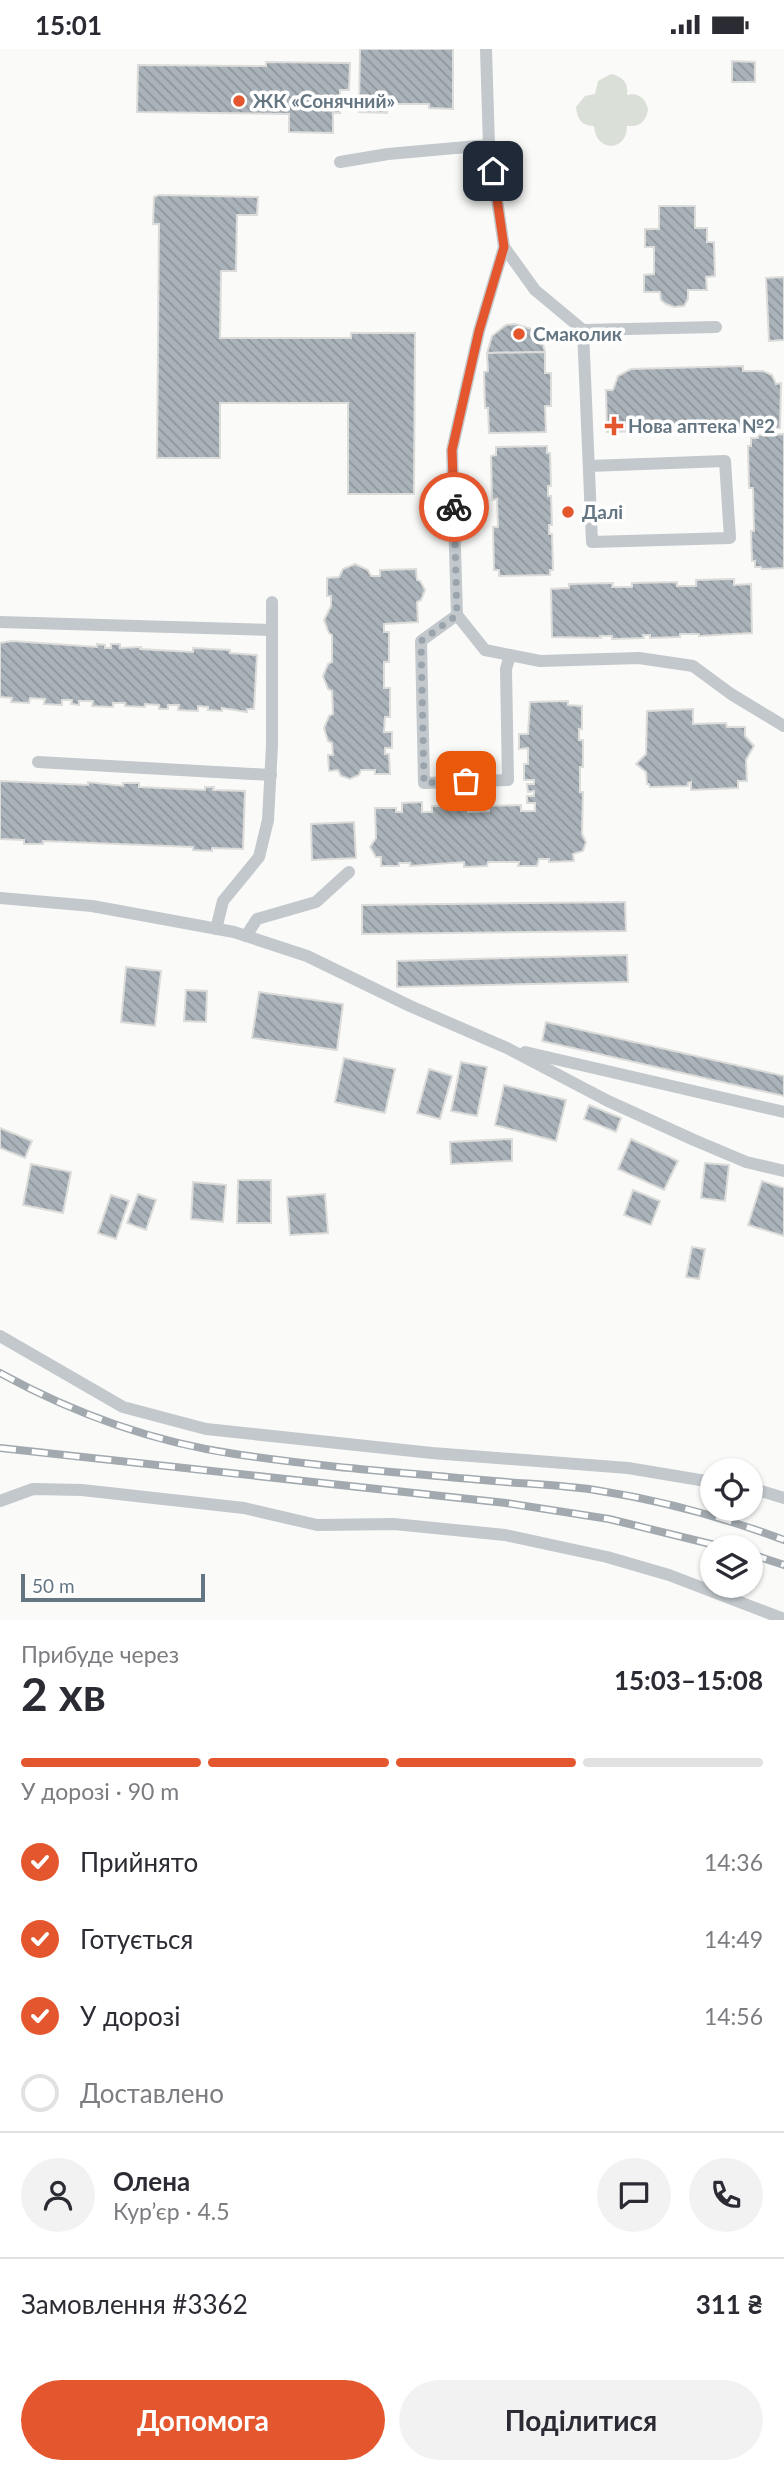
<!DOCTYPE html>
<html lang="uk">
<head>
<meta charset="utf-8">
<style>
  :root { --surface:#fff; --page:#f2f2f3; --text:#2b2b33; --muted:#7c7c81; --line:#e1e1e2; --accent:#e4572e }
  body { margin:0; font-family:Lato,sans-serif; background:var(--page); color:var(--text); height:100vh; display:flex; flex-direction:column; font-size:26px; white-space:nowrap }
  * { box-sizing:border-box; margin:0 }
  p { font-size:23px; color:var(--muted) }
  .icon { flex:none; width:38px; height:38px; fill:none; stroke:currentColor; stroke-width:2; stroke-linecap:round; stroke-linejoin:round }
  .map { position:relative; height:1571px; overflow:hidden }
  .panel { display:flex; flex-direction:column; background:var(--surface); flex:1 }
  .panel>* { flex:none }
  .buttons { position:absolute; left:700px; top:1409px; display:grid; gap:14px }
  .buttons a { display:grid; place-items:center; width:63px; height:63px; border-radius:50%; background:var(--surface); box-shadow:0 2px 5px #0004; font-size:35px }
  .scale { position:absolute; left:21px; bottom:18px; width:184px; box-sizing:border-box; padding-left:7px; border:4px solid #657683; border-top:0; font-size:19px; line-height:24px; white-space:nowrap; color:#657683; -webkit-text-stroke:5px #fff; paint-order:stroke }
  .pin { position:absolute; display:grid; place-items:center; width:60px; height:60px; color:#fff; margin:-30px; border-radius:14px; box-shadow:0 4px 10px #0006 }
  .courier { position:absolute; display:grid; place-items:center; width:70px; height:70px; margin:-35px; border:5px solid #e4572e; border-radius:50%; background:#fff; color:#222; box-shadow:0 2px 9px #0007 }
  .head em { font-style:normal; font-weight:700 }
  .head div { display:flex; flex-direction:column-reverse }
  .head { display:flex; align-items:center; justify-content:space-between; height:119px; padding:0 21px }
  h1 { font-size:46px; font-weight:700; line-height:52px }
  .bar { display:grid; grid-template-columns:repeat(4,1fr); gap:10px 7px; align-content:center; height:84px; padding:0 21px }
  .bar i { height:9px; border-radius:5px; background:var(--line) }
  .bar .on { background:var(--accent) }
  .bar p { grid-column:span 4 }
  .line { display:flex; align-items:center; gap:18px; padding:0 21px; border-top:2px solid var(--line) }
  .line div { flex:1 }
  .round { display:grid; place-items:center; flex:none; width:74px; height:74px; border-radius:37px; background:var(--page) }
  ol { padding:0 21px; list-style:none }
  li { display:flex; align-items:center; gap:21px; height:77px }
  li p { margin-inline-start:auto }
  li .icon { padding:7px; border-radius:50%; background:var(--accent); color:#fff; stroke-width:4 }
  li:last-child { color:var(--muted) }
  li i { width:38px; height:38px; border:4px solid var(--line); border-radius:50% }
  .button { display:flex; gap:14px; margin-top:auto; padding:14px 21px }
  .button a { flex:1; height:80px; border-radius:42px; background:var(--accent); color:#fff; font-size:28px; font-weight:700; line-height:80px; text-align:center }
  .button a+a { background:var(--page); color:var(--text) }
  .status { display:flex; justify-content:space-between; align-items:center; height:49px; padding:0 35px; background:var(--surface); direction:ltr }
  .status svg { height:19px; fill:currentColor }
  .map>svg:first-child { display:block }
  .grass { fill:#dadfd7 }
  .building { fill:url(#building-back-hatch); stroke:#dcdcda; stroke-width:2 }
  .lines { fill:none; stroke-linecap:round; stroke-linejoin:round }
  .lane { stroke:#c3c8cc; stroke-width:12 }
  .rail-casing { stroke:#a2aab0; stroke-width:8 }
  .rail { stroke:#fff; stroke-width:5; stroke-dasharray:16; stroke-linecap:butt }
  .done { stroke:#99a4ac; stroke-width:7; stroke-dasharray:0 12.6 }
  .route { stroke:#e4572e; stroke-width:9 }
  .poi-dot { fill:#e4572e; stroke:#fff; stroke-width:2.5 }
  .labels { text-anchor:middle; stroke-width:7; stroke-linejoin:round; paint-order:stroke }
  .poi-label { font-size:19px; font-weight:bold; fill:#657683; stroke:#fff; text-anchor:start }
</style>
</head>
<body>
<div class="status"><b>15:01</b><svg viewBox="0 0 49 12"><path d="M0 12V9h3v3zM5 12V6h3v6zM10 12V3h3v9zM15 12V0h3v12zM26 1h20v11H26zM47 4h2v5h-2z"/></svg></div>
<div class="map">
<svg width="784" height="1571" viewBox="0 0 784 1571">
  <defs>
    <pattern id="building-back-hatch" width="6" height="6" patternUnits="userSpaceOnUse" patternTransform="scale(1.75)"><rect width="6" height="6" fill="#aab3b9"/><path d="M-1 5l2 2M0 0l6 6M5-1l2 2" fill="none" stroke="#8e969c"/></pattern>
  </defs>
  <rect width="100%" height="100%" fill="#fafaf8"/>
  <path class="grass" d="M611,25C622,27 629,34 627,46C639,43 646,50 648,61C646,73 639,78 627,77C627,103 596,104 594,77C582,77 577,70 576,58L585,47L595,45L598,32Z"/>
  <g class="building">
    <polygon points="360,0 453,0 453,60 429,59 429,55 388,55 387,64 359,63"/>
    <polygon points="732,12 755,13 755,33 732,33"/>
    <polygon points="266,13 350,14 349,41 340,41 340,64 333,64 333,84 289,83 289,65 137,63 138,16 266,17"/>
    <polygon points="159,146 258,148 257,166 237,166 236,222 221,222 220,289 351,289 351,284 415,284 414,445 348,445 348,354 220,354 220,409 157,409 159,175 153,175 154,148"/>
    <polygon points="659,157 695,157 695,179 707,179 707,193 714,193 715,227 706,228 707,241 688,241 688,250 684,257 674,258 666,255 661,251 660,243 644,243 644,226 654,225 654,198 645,198 645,180 659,180"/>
    <polygon points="784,228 784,291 769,292 766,229"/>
    <polygon points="515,275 532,280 543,295 545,303 487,304 492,287 506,276"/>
    <polygon points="545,303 545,324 551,324 551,357 545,357 546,383 489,384 488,359 485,359 484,323 488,322 487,304"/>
    <polygon points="743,317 743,322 763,322 772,326 776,335 781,334 780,379 607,383 606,341 613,341 618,327 631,320"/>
    <polygon points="784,385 784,519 762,520 761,518 755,518 755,512 752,512 751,482 754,482 753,439 749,439 748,397 751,397 751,389 758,389 758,386"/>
    <polygon points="547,397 547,404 550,404 551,437 548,437 548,447 551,447 552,476 549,476 549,485 552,485 553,521 550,521 550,526 499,527 499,521 494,521 493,478 498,478 497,450 492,451 491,407 496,406 496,398"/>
    <polygon points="355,515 368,521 371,527 380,527 380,521 416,520 417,531 420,532 425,541 421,551 417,553 418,573 384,575 384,583 389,583 389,613 384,613 384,639 390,639 390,668 385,668 384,683 392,683 392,699 385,699 385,705 389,705 390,725 375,725 375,721 361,721 359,726 350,730 341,727 338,721 329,722 328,706 333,706 332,694 328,692 324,679 329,667 333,665 332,642 328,640 323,627 328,615 332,613 332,586 329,584 324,571 331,557 331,547 327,547 327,529 339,528 343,520"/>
    <polygon points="734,530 734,536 751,535 752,584 699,587 699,585 680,585 680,588 650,589 650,586 643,586 644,589 612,590 612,587 600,587 601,589 552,588 551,540 569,539 569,535 613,534 612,538 632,538 632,534 677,533 677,537 696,537 696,531"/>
    <polygon points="12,592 97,598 97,595 105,596 105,599 111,599 111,595 120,595 120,599 141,598 140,600 193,603 193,599 230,601 230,604 257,606 254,660 247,660 247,663 222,659 222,662 208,661 208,658 198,657 198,662 178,661 179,656 168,656 168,660 159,660 159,656 145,655 145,658 125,657 125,654 113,654 113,658 92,657 93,652 79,652 79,656 71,655 72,651 62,651 62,656 44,655 45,650 30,649 29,654 11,653 12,649 0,648 0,594"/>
    <polygon points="568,652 568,656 582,657 582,680 579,680 579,691 583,691 583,718 580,718 580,743 583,743 582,785 586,793 583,802 573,805 574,812 549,813 549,810 539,810 537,817 518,817 519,813 488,813 487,817 464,818 464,813 410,817 410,814 399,814 399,817 381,817 381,808 376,808 370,798 376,789 375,759 396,759 396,763 402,763 402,754 422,753 422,763 432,763 432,757 468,757 468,763 489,762 489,757 521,756 521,762 535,762 535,754 527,754 527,747 534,747 534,742 528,743 527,735 534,735 534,731 524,731 524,715 528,715 528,699 519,700 519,685 528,685 530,653"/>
    <polygon points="693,660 693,675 726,674 727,678 745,678 745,687 754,697 746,711 747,732 738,732 738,739 691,741 691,733 688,734 688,737 650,738 649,735 647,735 646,723 636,715 646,705 647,662"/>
    <polygon points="0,732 88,736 88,733 123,737 123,734 139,734 139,738 205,741 205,738 214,738 213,741 245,742 243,800 212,799 212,802 193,801 193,798 43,792 43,795 24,795 24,791 0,790"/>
    <polygon points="354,773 356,809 312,811 311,775"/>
    <polygon points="625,853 626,882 362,885 362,856"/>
    <polygon points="627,906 628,933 397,938 397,912"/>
    <polygon points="126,918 161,922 155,977 121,973"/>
    <polygon points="186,941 207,942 206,973 184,972"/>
    <polygon points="259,943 343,955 337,1001 252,989"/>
    <polygon points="546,973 784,1027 784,1047 542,992"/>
    <polygon points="344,1009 395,1020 385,1064 335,1053"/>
    <polygon points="461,1013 487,1018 477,1067 451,1062"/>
    <polygon points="429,1020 452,1027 440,1070 417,1064"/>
    <polygon points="504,1036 566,1051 556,1092 495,1076"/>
    <polygon points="589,1056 621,1069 616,1083 584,1070"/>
    <polygon points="0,1079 32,1092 25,1109 0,1099"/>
    <polygon points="512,1090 512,1112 451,1115 450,1093"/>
    <polygon points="631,1090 678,1112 664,1141 618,1120"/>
    <polygon points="705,1114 729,1116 725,1152 701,1149"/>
    <polygon points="31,1115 71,1123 63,1164 23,1156"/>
    <polygon points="238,1131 271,1131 271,1174 237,1174"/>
    <polygon points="762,1132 784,1139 784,1187 748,1176"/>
    <polygon points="193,1133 226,1136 223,1173 191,1170"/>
    <polygon points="633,1141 660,1152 651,1176 624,1166"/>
    <polygon points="138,1145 156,1151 146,1181 127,1174"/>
    <polygon points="325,1145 328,1184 290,1186 287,1148"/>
    <polygon points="111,1146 129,1152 116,1190 98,1184"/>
    <polygon points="692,1198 705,1200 699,1230 686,1228"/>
  </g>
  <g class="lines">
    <g class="lane">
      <polyline points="486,0 489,96 504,198 479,282 452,401 457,566 485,601 540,612 639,609 693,617 731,645 784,677"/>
      <polyline points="340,113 388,105 489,96"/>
      <polyline points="504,198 535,241 583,281 716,278"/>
      <polyline points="583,281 592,493 730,489 725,412 589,417"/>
      <polyline points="457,566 421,592 424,734 508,731 506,620 510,606"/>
      <polyline points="0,573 272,581"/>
      <polyline points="38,713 271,726"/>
      <polyline points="0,849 92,857 234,883 307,907 410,957 507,999 608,1052 694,1091 746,1113 784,1122"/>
      <polyline points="216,880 223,852 259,808 268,771 272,696 272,553"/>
      <polyline points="246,887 257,870 316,853 349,823"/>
      <polyline points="525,1003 784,1063"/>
      <polyline points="0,1287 123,1358 206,1380 432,1404 628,1419 712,1433"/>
      <polyline points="751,1439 784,1449"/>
      <polyline points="0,1452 33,1440 82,1441 244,1459 317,1476 394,1475 505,1486 607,1508 669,1526 784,1570"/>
    </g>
    <g class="rail-casing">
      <g id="rail">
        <path d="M0,1324C73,1364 153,1393 235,1405C320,1418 408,1424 494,1432C527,1435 561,1436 595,1441C660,1451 723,1468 784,1491"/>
        <polyline points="0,1399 506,1454 609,1470 723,1498"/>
        <polyline points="751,1505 784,1516"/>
      </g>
    </g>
    <use href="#rail" class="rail"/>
  </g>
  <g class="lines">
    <polyline class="done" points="454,458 457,566 421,592 424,734 466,732"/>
    <polyline class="route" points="454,458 452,401 479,282 504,198 493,122"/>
  </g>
  <g class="poi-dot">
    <circle cx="239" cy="52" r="7"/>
    <circle cx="519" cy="285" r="7"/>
    <path d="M610.5 366.5h7v7h7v7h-7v7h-7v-7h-7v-7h7z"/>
    <circle cx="568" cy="463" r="7"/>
  </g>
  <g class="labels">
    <g class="poi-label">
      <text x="253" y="59">ЖК «Сонячний»</text>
      <text x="533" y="292">Смаколик</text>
      <text x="628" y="384">Нова аптека №2</text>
      <text x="582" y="470">Далі</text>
    </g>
  </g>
</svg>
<div class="buttons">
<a><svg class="icon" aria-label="locate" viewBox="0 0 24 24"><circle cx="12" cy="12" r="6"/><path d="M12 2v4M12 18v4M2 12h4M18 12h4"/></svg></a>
<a><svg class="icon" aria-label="layers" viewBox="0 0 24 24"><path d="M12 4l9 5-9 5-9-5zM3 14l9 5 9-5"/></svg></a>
</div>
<div class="scale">50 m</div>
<div class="pin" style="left:466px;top:732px;background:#ea580c"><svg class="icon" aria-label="bag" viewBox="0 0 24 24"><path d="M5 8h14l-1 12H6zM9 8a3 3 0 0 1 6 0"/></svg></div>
<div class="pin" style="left:493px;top:122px;background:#1f2937"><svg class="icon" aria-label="home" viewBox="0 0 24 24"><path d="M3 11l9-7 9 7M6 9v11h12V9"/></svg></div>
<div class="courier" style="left:454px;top:458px"><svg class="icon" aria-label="bike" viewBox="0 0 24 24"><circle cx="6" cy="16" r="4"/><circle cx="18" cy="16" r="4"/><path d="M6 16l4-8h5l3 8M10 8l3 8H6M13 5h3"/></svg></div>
</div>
<section class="panel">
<div class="head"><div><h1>2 хв</h1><p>Прибуде через</p></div><em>15:03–15:08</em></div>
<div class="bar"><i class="on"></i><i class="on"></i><i class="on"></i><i></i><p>У дорозі · 90 m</p></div>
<ol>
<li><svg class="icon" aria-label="check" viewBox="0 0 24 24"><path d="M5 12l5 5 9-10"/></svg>Прийнято<p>14:36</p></li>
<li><svg class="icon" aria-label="check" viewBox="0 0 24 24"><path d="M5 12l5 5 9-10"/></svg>Готується<p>14:49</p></li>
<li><svg class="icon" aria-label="check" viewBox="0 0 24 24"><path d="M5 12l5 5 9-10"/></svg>У дорозі<p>14:56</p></li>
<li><i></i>Доставлено</li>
</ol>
<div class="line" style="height:126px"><a class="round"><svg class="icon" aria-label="person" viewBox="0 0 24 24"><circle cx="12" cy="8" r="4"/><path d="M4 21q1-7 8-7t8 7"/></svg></a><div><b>Олена</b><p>Кур’єр · 4.5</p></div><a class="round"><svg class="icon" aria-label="chat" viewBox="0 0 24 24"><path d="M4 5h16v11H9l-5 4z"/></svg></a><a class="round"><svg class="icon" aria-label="phone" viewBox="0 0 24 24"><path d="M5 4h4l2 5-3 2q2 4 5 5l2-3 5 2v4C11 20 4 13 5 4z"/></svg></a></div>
<div class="line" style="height:91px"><div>Замовлення #3362</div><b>311 ₴</b></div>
<div class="button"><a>Допомога</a><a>Поділитися</a></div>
</section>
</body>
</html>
